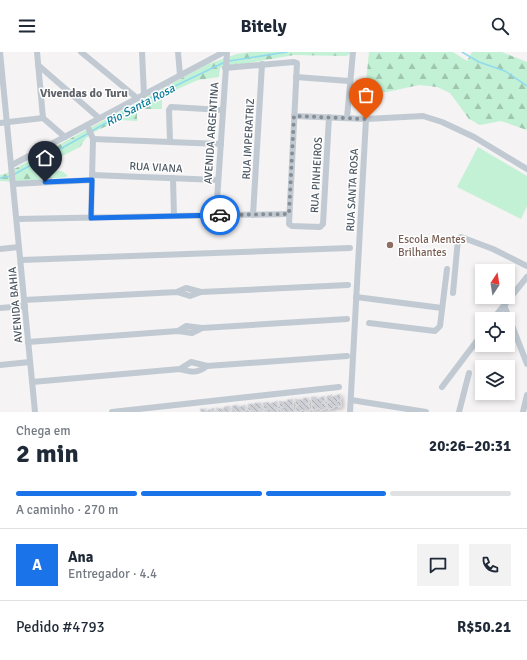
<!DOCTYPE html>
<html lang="pt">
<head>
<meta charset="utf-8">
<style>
  :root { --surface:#fff; --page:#f2f2f3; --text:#1f2937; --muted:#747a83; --line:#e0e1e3; --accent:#1a73e8 }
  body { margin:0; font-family:Signika,sans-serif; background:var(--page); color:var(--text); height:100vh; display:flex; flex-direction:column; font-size:15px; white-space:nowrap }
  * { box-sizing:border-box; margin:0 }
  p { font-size:13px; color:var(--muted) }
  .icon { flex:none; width:22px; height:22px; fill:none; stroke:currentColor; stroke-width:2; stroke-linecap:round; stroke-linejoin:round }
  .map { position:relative; height:360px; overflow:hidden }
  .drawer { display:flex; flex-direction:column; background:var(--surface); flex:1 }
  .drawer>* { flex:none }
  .needle { width:26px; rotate:12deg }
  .fabs { position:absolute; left:475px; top:212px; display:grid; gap:8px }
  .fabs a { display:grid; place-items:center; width:40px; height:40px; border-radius:0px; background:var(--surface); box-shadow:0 2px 6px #0003; font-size:20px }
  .pin { position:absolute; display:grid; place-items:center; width:34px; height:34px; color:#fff; margin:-41px -17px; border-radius:50% 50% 50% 0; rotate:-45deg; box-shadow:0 0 4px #0007 }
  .pin .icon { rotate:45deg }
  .courier { position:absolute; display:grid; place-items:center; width:40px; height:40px; margin:-20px; border:3px solid #1a73e8; border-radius:50%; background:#fff; color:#222; box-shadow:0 1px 5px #0007 }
  .overview em { font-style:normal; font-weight:700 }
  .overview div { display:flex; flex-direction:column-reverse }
  .overview { display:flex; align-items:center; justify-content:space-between; height:68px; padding:0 16px }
  h1 { font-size:26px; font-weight:700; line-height:30px }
  .bar { display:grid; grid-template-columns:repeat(4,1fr); gap:6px 4px; align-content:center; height:48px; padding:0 16px }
  .bar i { height:5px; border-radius:3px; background:var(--line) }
  .bar .active { background:var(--accent) }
  .bar p { grid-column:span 4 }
  .line { display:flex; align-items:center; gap:10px; padding:0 16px; border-top:1px solid var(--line) }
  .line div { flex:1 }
  .round { display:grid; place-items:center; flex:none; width:42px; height:42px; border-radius:0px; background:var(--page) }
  header { display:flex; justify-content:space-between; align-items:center; height:52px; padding:0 16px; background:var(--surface); font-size:18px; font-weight:700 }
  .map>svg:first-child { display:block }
  .forest { fill:url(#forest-firs) }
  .pitch { fill:#c3f1d5 }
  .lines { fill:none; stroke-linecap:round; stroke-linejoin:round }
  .stream { stroke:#90daee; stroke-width:1.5 }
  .building { fill:url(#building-back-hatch); stroke:#d7d9de; filter:url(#shadow) }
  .minor { stroke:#c1cad2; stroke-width:6 }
  .done { stroke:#868d94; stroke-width:4; stroke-dasharray:0 7.2 }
  .route { stroke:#1a73e8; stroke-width:5 }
  .education-dot { fill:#8d6e63; stroke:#fff; stroke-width:1.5 }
  .labels { text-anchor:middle; stroke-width:3; stroke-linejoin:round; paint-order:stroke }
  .street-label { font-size:11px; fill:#4a5661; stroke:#fff }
  .education-label { font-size:11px; fill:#785e54; stroke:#fff; text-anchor:start }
  .neighbourhood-label { font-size:12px; font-weight:bold; fill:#5f6368; stroke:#fff }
  .water-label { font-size:12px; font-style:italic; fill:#0c7c9b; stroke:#fff }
</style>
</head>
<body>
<header><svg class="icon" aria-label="menu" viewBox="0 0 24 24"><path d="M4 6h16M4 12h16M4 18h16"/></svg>Bitely<svg class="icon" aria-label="search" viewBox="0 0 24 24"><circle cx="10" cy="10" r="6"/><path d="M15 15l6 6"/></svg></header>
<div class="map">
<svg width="527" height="360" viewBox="0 0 527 360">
  <defs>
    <pattern id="forest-firs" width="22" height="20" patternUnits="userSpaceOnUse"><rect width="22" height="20" fill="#c3f1d5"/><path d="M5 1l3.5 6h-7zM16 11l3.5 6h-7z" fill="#a0c6b0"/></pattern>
    <pattern id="building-back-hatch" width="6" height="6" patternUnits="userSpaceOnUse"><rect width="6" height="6" fill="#cdcfd5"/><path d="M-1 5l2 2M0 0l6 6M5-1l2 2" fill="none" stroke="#a8abb0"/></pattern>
    <filter id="shadow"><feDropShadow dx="2" dy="2" stdDeviation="2" flood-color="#0004"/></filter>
  </defs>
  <rect width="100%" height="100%" fill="#f5f3f3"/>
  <g class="forest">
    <polygon points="250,0 355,0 346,4 294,3 220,16 219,25 198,28 162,44 162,57 137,57 137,69 119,68 94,80 86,86 80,95 54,108 43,117 44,120 48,122 53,119 62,119 68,124 65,125 17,130 0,129 0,123 5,122 208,12 237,2"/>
    <polygon points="369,0 453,0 467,9 472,0 502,0 527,10 527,78 501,69 480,73 469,67 450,41 437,35 419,33 387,40 365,40"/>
  </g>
  <polygon class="pitch" points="478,95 527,124 527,154 521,167 457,135"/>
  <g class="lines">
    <g class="stream">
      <polyline points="462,0 479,10 505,19 527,34"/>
      <polyline points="229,9 287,0"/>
      <polyline points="92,79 146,48 225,10"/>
      <polyline points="13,123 89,81"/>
      <polyline points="0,126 10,124"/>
    </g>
  </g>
  <g class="building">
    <polygon points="340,342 341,348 337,349 341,349 341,355 334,354 334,356 328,357 327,351 331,350 327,350 327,344 332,343 332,345"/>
    <polygon points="324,344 325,350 321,351 325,351 326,357 320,358 320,356 312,358 312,352 315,352 312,352 311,345 316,345 317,347"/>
    <polygon points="303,346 308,346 309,352 305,352 309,353 310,359 304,359 304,358 296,360 296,354 299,353 296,353 295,347 303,348"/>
    <polygon points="293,347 293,354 290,355 293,354 294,360 281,360 280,356 284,355 280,355 279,349 287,350 287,348"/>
    <polygon points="277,349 278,355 274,356 278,356 278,360 264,360 264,357 268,357 264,357 263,351 269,350 269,352"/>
    <polygon points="255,351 261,351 262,357 258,357 262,358 262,360 249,360 252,359 248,358 248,352 253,352 253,353"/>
    <polygon points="237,353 238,355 245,353 246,359 242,359 246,360 232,360 232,354"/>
    <polygon points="229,354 230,360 217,360 216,356 224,357 224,355"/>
    <polygon points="214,356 214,360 201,360 200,357 206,357 206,359"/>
  </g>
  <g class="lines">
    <g class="minor">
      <polyline points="0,0 35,360"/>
      <polyline points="37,0 43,66"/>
      <polyline points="81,0 137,46"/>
      <polyline points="142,0 144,43"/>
      <polyline points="178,0 180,23"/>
      <polyline points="38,13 99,66"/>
      <polyline points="225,16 294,10 297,11 289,172 292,174 320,175 323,172 329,65"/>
      <polyline points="296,25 349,29"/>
      <polyline points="294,64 366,67 423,64 442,70 474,85 527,117"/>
      <polyline points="43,66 65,85"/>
      <polyline points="347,66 353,0"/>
      <polyline points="0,71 43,66"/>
      <polyline points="87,73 93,87 91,166"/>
      <polyline points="93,87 221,92"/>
      <polyline points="170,90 169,58 171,55 223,58"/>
      <polyline points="12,113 224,0"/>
      <polyline points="92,123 218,128"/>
      <polyline points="173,126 174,164"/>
      <polyline points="13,132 92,128"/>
      <polyline points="216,163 227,0"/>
      <polyline points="253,163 262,12"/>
      <polyline points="17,167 289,162"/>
      <polyline points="0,197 19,195"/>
      <polyline points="21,208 350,196"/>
      <polyline points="201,240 348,233"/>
      <polyline points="453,241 458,187 461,185 493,197 527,214"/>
      <polyline points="356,245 442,256"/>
      <polyline points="24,248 177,240 190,244 201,240 186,236 177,240"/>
      <polyline points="504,253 527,312"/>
      <polyline points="0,256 25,254"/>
      <polyline points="493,267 527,225"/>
      <polyline points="369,271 435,279 440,274 447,217"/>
      <polyline points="178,279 186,274 202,276"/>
      <polyline points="28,290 178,279 192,281 202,276 347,267"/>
      <polyline points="0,313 30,310"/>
      <polyline points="180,317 191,310 207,314 347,304"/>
      <path d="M32,330L180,317C191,320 197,322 207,314"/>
      <polyline points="442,335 482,282"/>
      <polyline points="351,348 426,360"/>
      <polyline points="112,360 339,335"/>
      <polyline points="350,360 366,67"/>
      <polyline points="459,360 469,321"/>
      <polyline points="523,360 527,343"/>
    </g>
  </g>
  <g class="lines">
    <polyline class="done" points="220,163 289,162 294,64 366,67"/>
    <polyline class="route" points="45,130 92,128 91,166 220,163"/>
  </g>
  <circle class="education-dot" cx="390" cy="193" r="4"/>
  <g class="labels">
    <g class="street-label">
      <text transform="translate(211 81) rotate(-86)" y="4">AVENIDA ARGENTINA</text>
      <text transform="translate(248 87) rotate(-87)" y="4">RUA IMPERATRIZ</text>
      <text transform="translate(156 115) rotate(3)" y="4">RUA VIANA</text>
      <text transform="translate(316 123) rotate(-87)" y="4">RUA PINHEIROS</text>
      <text transform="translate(352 138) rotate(-87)" y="4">RUA SANTA ROSA</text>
      <text transform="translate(15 253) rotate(-95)" y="4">AVENIDA BAHIA</text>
    </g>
    <g class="education-label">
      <text x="398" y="191">Escola Mentes<tspan x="398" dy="13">Brilhantes</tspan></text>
    </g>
    <g class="neighbourhood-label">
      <text x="84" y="45">Vivendas do Turu</text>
    </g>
    <g class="water-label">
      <text transform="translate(140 53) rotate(-28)" y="4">Rio Santa Rosa</text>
    </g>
  </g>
</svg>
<div class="fabs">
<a><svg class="needle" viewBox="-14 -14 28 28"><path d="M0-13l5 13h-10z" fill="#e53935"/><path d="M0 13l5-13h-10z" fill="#747a83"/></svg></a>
<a><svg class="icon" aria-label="locate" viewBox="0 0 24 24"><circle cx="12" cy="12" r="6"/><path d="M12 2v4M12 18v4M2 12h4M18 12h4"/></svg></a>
<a><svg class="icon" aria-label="layers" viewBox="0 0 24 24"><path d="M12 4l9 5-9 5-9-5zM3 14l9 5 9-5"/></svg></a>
</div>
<div class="pin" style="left:366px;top:67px;background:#ea580c"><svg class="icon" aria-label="bag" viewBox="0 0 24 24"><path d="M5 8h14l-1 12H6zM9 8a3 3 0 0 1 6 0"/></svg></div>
<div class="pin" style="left:45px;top:130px;background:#1f2937"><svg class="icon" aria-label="home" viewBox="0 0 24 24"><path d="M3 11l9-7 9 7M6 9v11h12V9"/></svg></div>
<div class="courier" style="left:220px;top:163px"><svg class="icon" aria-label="car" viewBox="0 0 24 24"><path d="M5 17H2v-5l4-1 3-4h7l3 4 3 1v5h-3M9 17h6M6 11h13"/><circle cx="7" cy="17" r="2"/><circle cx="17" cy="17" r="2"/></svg></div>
</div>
<section class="drawer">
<div class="overview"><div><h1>2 min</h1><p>Chega em</p></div><em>20:26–20:31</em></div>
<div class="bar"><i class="active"></i><i class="active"></i><i class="active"></i><i></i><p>A caminho · 270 m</p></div>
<div class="line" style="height:72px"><b class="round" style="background:var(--accent);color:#fff">A</b><div><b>Ana</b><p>Entregador · 4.4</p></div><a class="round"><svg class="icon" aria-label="chat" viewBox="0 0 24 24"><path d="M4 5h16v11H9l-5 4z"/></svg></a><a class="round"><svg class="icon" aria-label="phone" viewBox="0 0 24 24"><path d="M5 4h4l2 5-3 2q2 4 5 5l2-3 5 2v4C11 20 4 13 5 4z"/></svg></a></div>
<div class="line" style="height:52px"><div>Pedido #4793</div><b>R$50.21</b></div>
</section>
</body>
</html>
